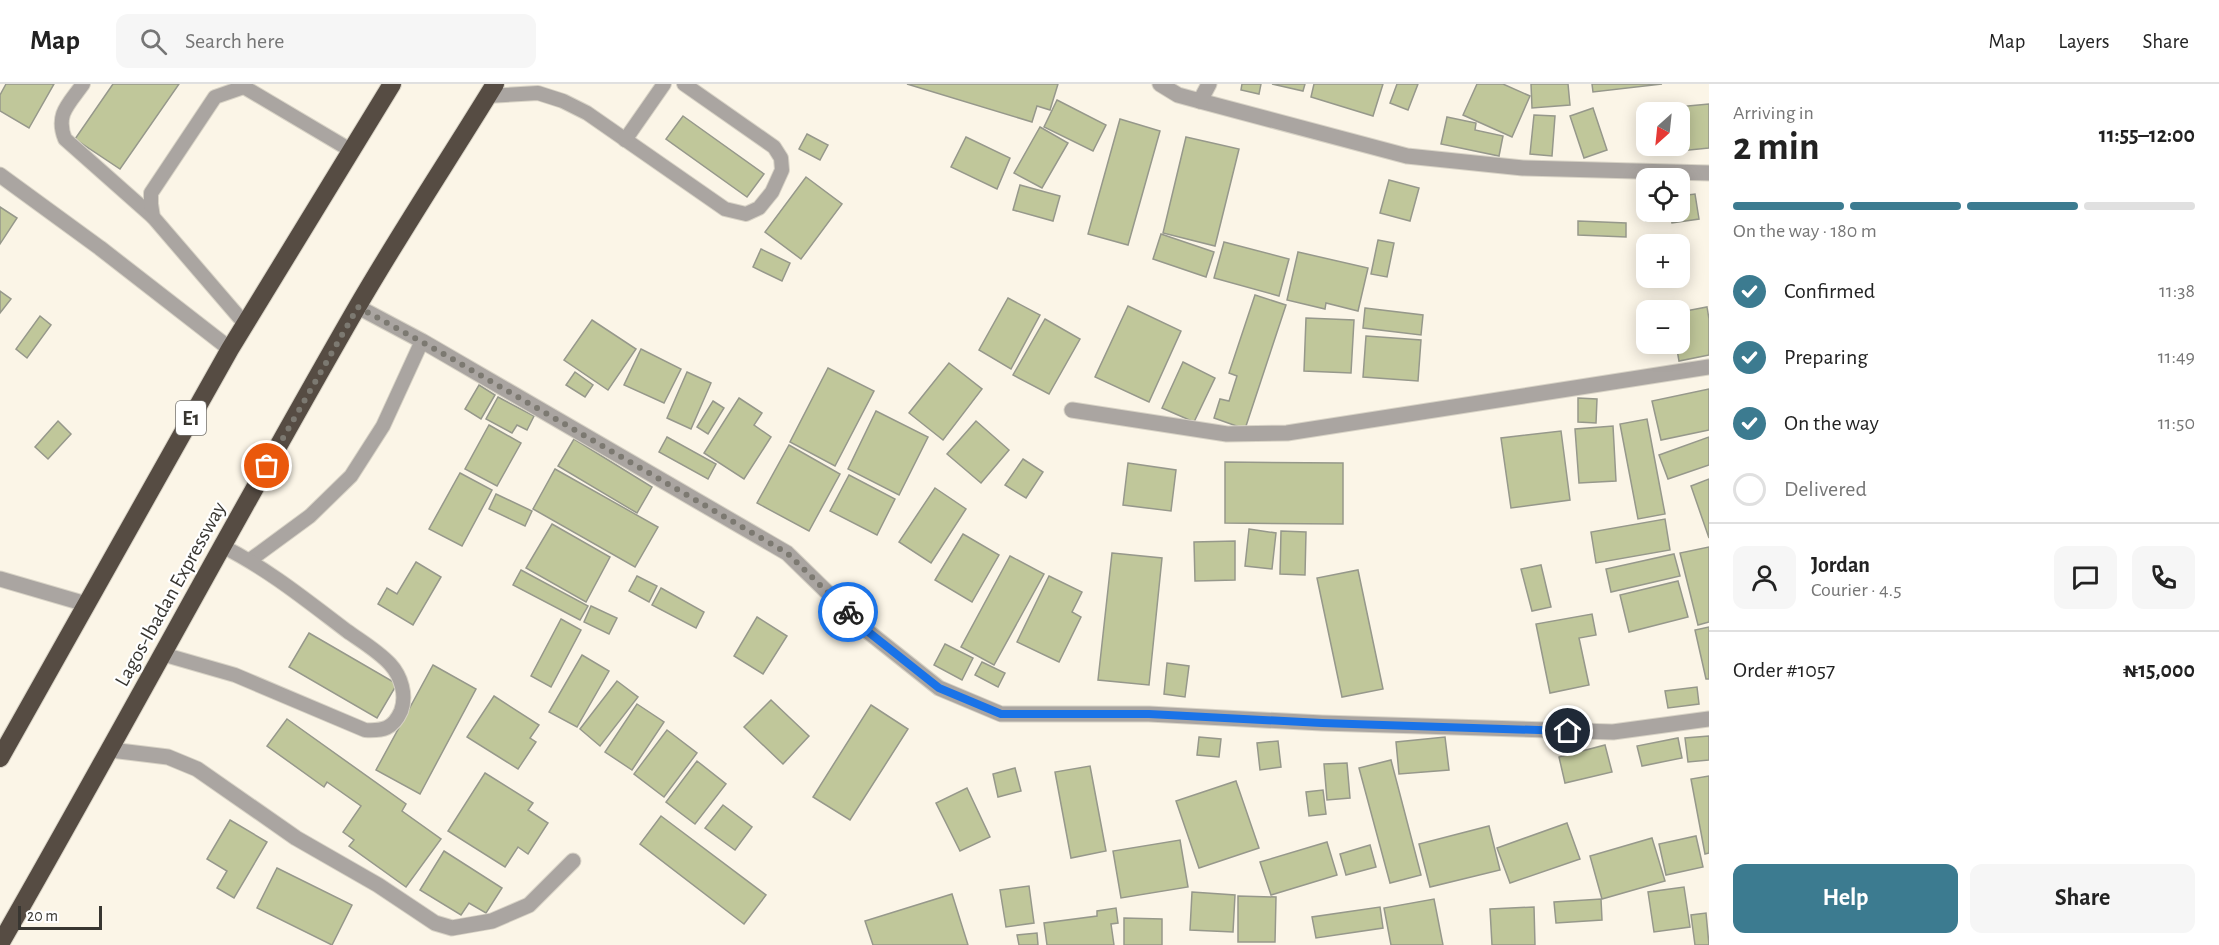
<!DOCTYPE html>
<html lang="en">
<head>
<meta charset="utf-8">
<style>
  :root { --surface:#fff; --page:#f6f6f6; --text:#222; --muted:#767676; --line:#e0e0e0; --accent:#3c7b90 }
  body { margin:0; font-family:"Alegreya Sans",sans-serif; background:var(--page); color:var(--text); height:100vh; display:flex; flex-direction:column; font-size:22px; white-space:nowrap }
  * { box-sizing:border-box; margin:0 }
  p { font-size:20px; color:var(--muted) }
  .icon { flex:none; width:33px; height:33px; fill:none; stroke:currentColor; stroke-width:2; stroke-linecap:round; stroke-linejoin:round }
  .map { position:relative; flex:1; overflow:hidden }
  .sheet { display:flex; flex-direction:column; background:var(--surface); width:510px }
  .sheet>* { flex:none }
  .needle { width:39px; rotate:207deg }
  .controls { position:absolute; left:1636px; top:18px; display:grid; gap:12px }
  .controls a { display:grid; place-items:center; width:54px; height:54px; border-radius:12px; background:var(--surface); box-shadow:0 3px 15px #0003; font-size:30px }
  .scale { position:absolute; left:18px; bottom:15px; width:84px; box-sizing:border-box; padding-left:6px; border:3px solid #383631; border-top:0; font-size:16px; line-height:21px; white-space:nowrap; color:#383631; -webkit-text-stroke:4px #fff; paint-order:stroke }
  .pin { position:absolute; display:grid; place-items:center; width:51px; height:51px; color:#fff; margin:-26px; border:3px solid #fff; border-radius:50%; box-shadow:0 2px 6px #0007 }
  .courier { position:absolute; display:grid; place-items:center; width:60px; height:60px; margin:-30px; border:4px solid #1a73e8; border-radius:50%; background:#fff; color:#222; box-shadow:0 2px 8px #0007 }
  .overview em { font-style:normal; font-weight:700 }
  .overview div { display:flex; flex-direction:column-reverse }
  .overview { display:flex; align-items:center; justify-content:space-between; height:102px; padding:0 24px }
  h1 { font-size:39px; font-weight:700; line-height:45px }
  .bar { display:grid; grid-template-columns:repeat(4,1fr); gap:9px 6px; align-content:center; height:72px; padding:0 24px }
  .bar i { height:8px; border-radius:4px; background:var(--line) }
  .bar .selected { background:var(--accent) }
  .bar p { grid-column:span 4 }
  .line { display:flex; align-items:center; gap:15px; padding:0 24px; border-top:2px solid var(--line) }
  .line div { flex:1 }
  .round { display:grid; place-items:center; flex:none; width:63px; height:63px; border-radius:12px; background:var(--page) }
  ol { padding:0 24px; list-style:none }
  li { display:flex; align-items:center; gap:18px; height:66px }
  li p { margin-inline-start:auto }
  li .icon { padding:6px; border-radius:50%; background:var(--accent); color:#fff; stroke-width:4 }
  li:last-child { color:var(--muted) }
  li i { width:33px; height:33px; border:3px solid var(--line); border-radius:50% }
  .action { display:flex; gap:12px; margin-top:auto; padding:12px 24px }
  .action a { flex:1; height:69px; border-radius:12px; background:var(--accent); color:#fff; font-size:24px; font-weight:700; line-height:69px; text-align:center }
  .action a+a { background:var(--page); color:var(--text) }
  header { display:flex; align-items:center; gap:36px; box-sizing:border-box; height:84px; padding:0 30px; background:var(--surface); border-bottom:2px solid var(--line) }
  header strong { font-size:28px }
  nav { display:flex; gap:33px; margin-inline-start:auto; font-size:21px }
  .search { width:420px; height:54px; background:var(--page); display:flex; align-items:center; gap:15px; box-sizing:border-box; padding:0 21px; border-radius:12px; color:var(--muted); font-size:22px }
  main { display:flex; flex:1; min-height:0 }
  .map>svg:first-child { display:block }
  .building { fill:#c0c79a; stroke:#96988b; stroke-width:1.5 }
  .lines { fill:none; stroke-linecap:round; stroke-linejoin:round }
  .lane-casing { stroke:#d8d3c6; stroke-width:16 }
  .street-casing { stroke:#d8d3c6; stroke-width:17 }
  .highway-casing { stroke:#d8d3c6; stroke-width:20 }
  .lane { stroke:#aaa5a1; stroke-width:14 }
  .street { stroke:#aaa5a1; stroke-width:15 }
  .highway { stroke:#564c43; stroke-width:18 }
  .done { stroke:#7c7971; stroke-width:6; stroke-dasharray:0 10.8 }
  .route { stroke:#1a73e8; stroke-width:8 }
  .labels { text-anchor:middle; stroke-width:4.5; stroke-linejoin:round; paint-order:stroke }
  .shield { fill:#fff; stroke:#74726f; stroke-width:1.5 }
  .shield-label { font-size:20px; font-weight:bold; fill:#383631 }
  .street-label { font-size:21px; fill:#383631; stroke:#fff }
</style>
</head>
<body>
<header>
<strong>Map</strong>
<div class="search"><svg class="icon" aria-label="search" viewBox="0 0 24 24"><circle cx="10" cy="10" r="6"/><path d="M15 15l6 6"/></svg>Search here</div>
<nav><a>Map</a><a>Layers</a><a>Share</a></nav>
</header>
<main>
<div class="map">
<svg width="1709" height="861" viewBox="0 0 1709 861">
  <rect width="100%" height="100%" fill="#fbf5e7"/>
  <g class="building">
    <polygon points="6,0 54,0 29,44 0,27 0,11"/>
    <polygon points="113,0 179,0 120,85 75,55"/>
    <polygon points="907,0 1058,0 1050,26 1037,22 1032,38"/>
    <polygon points="1242,0 1261,0 1259,10 1241,6"/>
    <polygon points="1272,0 1305,0 1303,7"/>
    <polygon points="1314,0 1383,0 1373,32 1311,13"/>
    <polygon points="1397,0 1418,0 1408,26 1390,19"/>
    <polygon points="1477,0 1503,0 1530,12 1512,53 1463,31"/>
    <polygon points="1531,0 1568,0 1570,21 1532,24"/>
    <polygon points="1592,0 1662,0 1593,8"/>
    <polygon points="1057,16 1106,41 1093,67 1044,43"/>
    <polygon points="1709,20 1709,64 1650,70 1650,62 1680,62 1680,28 1647,28 1647,37 1646,26"/>
    <polygon points="1593,24 1607,66 1584,74 1570,32"/>
    <polygon points="1534,31 1555,32 1552,72 1530,70"/>
    <polygon points="683,32 764,90 747,113 666,55"/>
    <polygon points="1447,33 1476,39 1475,46 1503,52 1499,72 1441,60"/>
    <polygon points="1120,35 1160,47 1128,161 1088,150"/>
    <polygon points="1040,43 1068,59 1042,104 1014,89"/>
    <polygon points="807,50 828,61 820,76 799,65"/>
    <polygon points="966,53 1010,74 997,105 951,83"/>
    <polygon points="1186,53 1239,65 1215,162 1163,149"/>
    <polygon points="806,93 842,120 801,175 765,148"/>
    <polygon points="1389,96 1419,104 1410,137 1380,129"/>
    <polygon points="1020,101 1060,112 1053,137 1013,126"/>
    <polygon points="1695,110 1699,135 1672,139 1670,128 1680,128 1680,112"/>
    <polygon points="1644,116 1647,116 1647,128 1662,128 1663,136 1646,137"/>
    <polygon points="0,123 17,134 0,160"/>
    <polygon points="1578,137 1626,139 1626,153 1578,151"/>
    <polygon points="1161,150 1214,168 1206,193 1153,175"/>
    <polygon points="1378,156 1394,159 1387,193 1371,190"/>
    <polygon points="1224,158 1289,175 1279,212 1214,194"/>
    <polygon points="761,165 790,179 782,197 753,183"/>
    <polygon points="1298,168 1368,184 1358,227 1326,219 1325,225 1287,216"/>
    <polygon points="0,207 11,215 0,229"/>
    <polygon points="1255,211 1286,221 1245,345 1214,334 1220,315 1229,317 1237,292 1229,289"/>
    <polygon points="1008,214 1040,231 1011,285 979,266"/>
    <polygon points="1128,222 1181,247 1149,318 1095,293"/>
    <polygon points="1707,223 1709,235 1709,271 1679,277 1676,260 1680,260 1680,228"/>
    <polygon points="1365,224 1423,231 1421,251 1363,244"/>
    <polygon points="40,232 51,241 27,274 16,265"/>
    <polygon points="1306,234 1354,236 1351,289 1304,287"/>
    <polygon points="1045,235 1080,255 1049,310 1013,291"/>
    <polygon points="592,236 636,265 608,306 564,276"/>
    <polygon points="1366,252 1421,256 1418,297 1363,293"/>
    <polygon points="641,265 681,285 664,319 624,301"/>
    <polygon points="1183,278 1215,294 1194,338 1162,324"/>
    <polygon points="949,279 982,305 943,356 909,329"/>
    <polygon points="828,284 874,307 835,382 790,358"/>
    <polygon points="575,288 593,301 585,313 566,301"/>
    <polygon points="687,288 711,299 691,345 667,334"/>
    <polygon points="479,301 495,311 481,335 465,325"/>
    <polygon points="1709,305 1709,346 1661,356 1652,317"/>
    <polygon points="498,313 534,332 527,346 517,341 512,349 486,335"/>
    <polygon points="739,314 762,329 754,341 771,353 744,395 704,369"/>
    <polygon points="1578,314 1597,315 1596,339 1578,338"/>
    <polygon points="713,317 724,324 708,350 697,343"/>
    <polygon points="876,327 928,353 899,411 848,385"/>
    <polygon points="1647,335 1665,430 1638,435 1620,340"/>
    <polygon points="58,337 71,350 48,375 35,363"/>
    <polygon points="976,337 1009,366 981,399 947,370"/>
    <polygon points="489,341 521,359 497,402 465,385"/>
    <polygon points="1613,342 1616,397 1579,399 1575,345"/>
    <polygon points="1561,347 1570,416 1511,424 1501,354"/>
    <polygon points="667,353 716,380 708,395 659,368"/>
    <polygon points="1709,353 1709,381 1668,395 1659,371"/>
    <polygon points="574,355 652,403 637,429 558,382"/>
    <polygon points="789,361 840,390 809,447 757,419"/>
    <polygon points="1023,375 1043,388 1026,414 1005,401"/>
    <polygon points="1225,378 1343,379 1343,440 1225,439"/>
    <polygon points="1128,379 1176,386 1171,427 1123,421"/>
    <polygon points="555,385 658,443 635,483 533,425"/>
    <polygon points="460,389 492,406 462,462 429,445"/>
    <polygon points="849,391 895,415 877,451 830,427"/>
    <polygon points="1709,395 1709,454 1691,402"/>
    <polygon points="935,404 966,425 931,479 899,458"/>
    <polygon points="496,410 532,427 525,442 489,425"/>
    <polygon points="1665,435 1670,466 1596,479 1591,448"/>
    <polygon points="552,440 610,473 586,518 526,484"/>
    <polygon points="1249,445 1276,449 1272,485 1245,482"/>
    <polygon points="1281,447 1306,448 1305,491 1280,490"/>
    <polygon points="963,450 999,471 972,518 935,496"/>
    <polygon points="1235,457 1235,496 1195,497 1194,458"/>
    <polygon points="1709,463 1709,538 1698,541 1680,469"/>
    <polygon points="1112,469 1162,474 1149,601 1098,596"/>
    <polygon points="1674,470 1680,492 1611,508 1606,485"/>
    <polygon points="1010,472 1044,490 994,581 961,563"/>
    <polygon points="416,478 441,493 413,541 378,520 387,504 397,510"/>
    <polygon points="1541,481 1551,523 1532,527 1521,485"/>
    <polygon points="521,486 588,522 580,536 513,501"/>
    <polygon points="1358,486 1383,605 1342,613 1317,494"/>
    <polygon points="637,492 657,502 649,518 629,507"/>
    <polygon points="1049,492 1082,508 1072,528 1081,533 1059,578 1017,558"/>
    <polygon points="1678,497 1688,533 1629,548 1620,511"/>
    <polygon points="661,504 704,528 696,544 652,521"/>
    <polygon points="591,522 617,534 609,550 584,538"/>
    <polygon points="1592,530 1596,551 1579,554 1589,601 1550,609 1536,540"/>
    <polygon points="757,533 787,552 763,590 734,572"/>
    <polygon points="561,535 581,546 551,603 531,592"/>
    <polygon points="1709,543 1709,595 1706,595 1695,546"/>
    <polygon points="309,549 397,600 377,634 289,583"/>
    <polygon points="945,560 973,574 962,596 934,581"/>
    <polygon points="582,571 609,587 577,643 549,628"/>
    <polygon points="982,578 1005,589 998,603 975,591"/>
    <polygon points="1167,579 1189,582 1185,613 1164,610"/>
    <polygon points="433,581 476,605 420,710 376,686"/>
    <polygon points="617,597 638,613 600,662 580,645"/>
    <polygon points="1697,603 1699,620 1668,624 1665,607"/>
    <polygon points="494,612 539,641 530,654 536,658 518,685 467,653"/>
    <polygon points="771,616 809,652 783,680 744,643"/>
    <polygon points="637,620 664,638 632,686 605,668"/>
    <polygon points="871,621 908,645 850,736 813,713"/>
    <polygon points="287,635 406,720 402,727 441,755 406,803 349,762 354,756 343,748 361,722 327,698 324,703 267,662"/>
    <polygon points="667,646 697,669 664,713 634,690"/>
    <polygon points="1709,652 1709,676 1688,678 1685,654"/>
    <polygon points="1199,653 1221,655 1219,673 1197,671"/>
    <polygon points="1445,653 1449,686 1399,690 1396,658"/>
    <polygon points="1678,654 1682,674 1642,682 1637,662"/>
    <polygon points="1278,657 1281,683 1260,686 1257,659"/>
    <polygon points="1605,661 1612,688 1565,699 1559,673"/>
    <polygon points="1391,676 1421,791 1390,799 1359,684"/>
    <polygon points="697,677 726,700 695,740 666,718"/>
    <polygon points="1347,679 1350,714 1327,716 1324,680"/>
    <polygon points="1090,682 1106,767 1071,774 1055,688"/>
    <polygon points="1015,684 1021,707 998,713 993,690"/>
    <polygon points="485,689 533,719 528,726 548,739 528,770 518,763 505,783 448,747"/>
    <polygon points="1709,692 1709,769 1705,770 1691,695"/>
    <polygon points="1236,697 1259,764 1199,784 1176,717"/>
    <polygon points="967,704 990,753 960,767 936,719"/>
    <polygon points="1323,706 1326,730 1309,732 1306,708"/>
    <polygon points="723,721 752,743 735,766 705,744"/>
    <polygon points="661,732 766,811 744,840 640,760"/>
    <polygon points="230,736 267,758 234,814 217,804 227,787 207,775"/>
    <polygon points="1567,739 1580,775 1510,799 1497,764"/>
    <polygon points="1489,742 1500,786 1430,803 1419,760"/>
    <polygon points="1696,752 1703,783 1666,791 1659,760"/>
    <polygon points="1652,754 1665,797 1602,815 1590,772"/>
    <polygon points="1180,756 1188,803 1121,814 1113,767"/>
    <polygon points="1327,758 1337,791 1271,811 1260,778"/>
    <polygon points="1370,761 1376,783 1346,791 1340,770"/>
    <polygon points="444,767 502,804 486,829 469,819 461,831 420,806"/>
    <polygon points="277,784 352,821 332,861 257,824"/>
    <polygon points="1029,802 1034,839 1006,843 1000,806"/>
    <polygon points="1684,803 1690,843 1654,848 1648,808"/>
    <polygon points="1192,808 1235,811 1233,848 1190,846"/>
    <polygon points="952,810 968,861 873,861 865,837"/>
    <polygon points="1238,812 1276,813 1275,858 1238,858"/>
    <polygon points="1434,815 1443,861 1391,861 1384,824"/>
    <polygon points="1601,815 1602,836 1556,839 1554,818"/>
    <polygon points="1380,823 1383,844 1316,854 1312,833"/>
    <polygon points="1534,823 1535,861 1492,861 1490,825"/>
    <polygon points="1116,824 1118,839 1111,840 1114,861 1047,861 1044,839 1097,832 1097,827"/>
    <polygon points="1706,829 1709,861 1695,861 1691,831"/>
    <polygon points="1124,834 1162,835 1162,861 1124,861"/>
    <polygon points="1037,849 1038,861 1019,861 1017,851"/>
  </g>
  <g class="lines">
    <g class="lane-casing">
      <g id="lane">
        <path d="M83,0C69,20 55,30 65,55L153,133"/>
        <polyline points="487,12 538,9 563,17 587,29 725,125 746,130 759,124 772,108 782,86 781,74 774,63 684,0"/>
        <polyline points="625,56 664,0"/>
        <polyline points="245,240 153,133 151,120 151,109 215,13 244,3 352,67"/>
        <polyline points="250,476 310,432 351,392 383,342 422,257"/>
        <path d="M162,570L235,591L365,646C383,647 393,645 401,627C407,611 401,592 390,580C378,567 361,557 347,547C306,516 268,485 222,462"/>
      </g>
    </g>
    <g class="street-casing">
      <g id="street">
        <polyline points="1160,0 1178,11 1200,17 1407,72 1523,84 1709,89"/>
        <polyline points="1200,17 1209,0"/>
        <polyline points="0,91 100,164 230,265"/>
        <polyline points="358,223 422,257 787,469 866,546 939,604 1001,630 1149,630 1322,639 1613,648 1709,635"/>
        <polyline points="1072,326 1227,350 1287,349 1709,283"/>
        <polyline points="0,495 86,520"/>
        <polyline points="111,666 168,673 197,685 296,754 378,801 435,839 452,844 492,837 529,821 573,777"/>
      </g>
    </g>
    <g class="highway-casing">
      <g id="highway">
        <polyline points="0,674 230,265 392,0"/>
        <path d="M0,860C121,649 235,435 356,225C400,149 449,75 495,0"/>
      </g>
    </g>
    <use href="#lane" class="lane"/>
    <use href="#street" class="street"/>
    <use href="#highway" class="highway"/>
  </g>
  <g class="lines">
    <polyline class="done" points="267,382 358,223 442,269 787,469 848,528"/>
    <polyline class="route" points="848,528 866,546 939,604 1001,630 1149,630 1322,639 1568,647"/>
  </g>
  <g class="labels">
    <rect class="shield" x="176" y="317" width="30" height="34" rx="4.5"/>
    <g class="shield-label">
      <text x="191" y="341">E1</text>
    </g>
    <g class="street-label">
      <text transform="translate(170 510) rotate(-61)" y="7">Lagos-Ibadan Expressway</text>
    </g>
  </g>
</svg>
<div class="controls">
<a><svg class="needle" viewBox="-14 -14 28 28"><path d="M0-13l5 13h-10z" fill="#e53935"/><path d="M0 13l5-13h-10z" fill="#767676"/></svg></a>
<a><svg class="icon" aria-label="locate" viewBox="0 0 24 24"><circle cx="12" cy="12" r="6"/><path d="M12 2v4M12 18v4M2 12h4M18 12h4"/></svg></a>
<a>+</a>
<a>−</a>
</div>
<div class="scale">20 m</div>
<div class="pin" style="left:267px;top:382px;background:#ea580c"><svg class="icon" aria-label="bag" viewBox="0 0 24 24"><path d="M5 8h14l-1 12H6zM9 8a3 3 0 0 1 6 0"/></svg></div>
<div class="pin" style="left:1568px;top:647px;background:#1f2937"><svg class="icon" aria-label="home" viewBox="0 0 24 24"><path d="M3 11l9-7 9 7M6 9v11h12V9"/></svg></div>
<div class="courier" style="left:848px;top:528px"><svg class="icon" aria-label="bike" viewBox="0 0 24 24"><circle cx="6" cy="16" r="4"/><circle cx="18" cy="16" r="4"/><path d="M6 16l4-8h5l3 8M10 8l3 8H6M13 5h3"/></svg></div>
</div>
<section class="sheet">
<div class="overview"><div><h1>2 min</h1><p>Arriving in</p></div><em>11:55–12:00</em></div>
<div class="bar"><i class="selected"></i><i class="selected"></i><i class="selected"></i><i></i><p>On the way · 180 m</p></div>
<ol>
<li><svg class="icon" aria-label="check" viewBox="0 0 24 24"><path d="M5 12l5 5 9-10"/></svg>Confirmed<p>11:38</p></li>
<li><svg class="icon" aria-label="check" viewBox="0 0 24 24"><path d="M5 12l5 5 9-10"/></svg>Preparing<p>11:49</p></li>
<li><svg class="icon" aria-label="check" viewBox="0 0 24 24"><path d="M5 12l5 5 9-10"/></svg>On the way<p>11:50</p></li>
<li><i></i>Delivered</li>
</ol>
<div class="line" style="height:108px"><a class="round"><svg class="icon" aria-label="person" viewBox="0 0 24 24"><circle cx="12" cy="8" r="4"/><path d="M4 21q1-7 8-7t8 7"/></svg></a><div><b>Jordan</b><p>Courier · 4.5</p></div><a class="round"><svg class="icon" aria-label="chat" viewBox="0 0 24 24"><path d="M4 5h16v11H9l-5 4z"/></svg></a><a class="round"><svg class="icon" aria-label="phone" viewBox="0 0 24 24"><path d="M5 4h4l2 5-3 2q2 4 5 5l2-3 5 2v4C11 20 4 13 5 4z"/></svg></a></div>
<div class="line" style="height:78px"><div>Order #1057</div><b>₦15,000</b></div>
<div class="action"><a>Help</a><a>Share</a></div>
</section>
</main>
</body>
</html>
